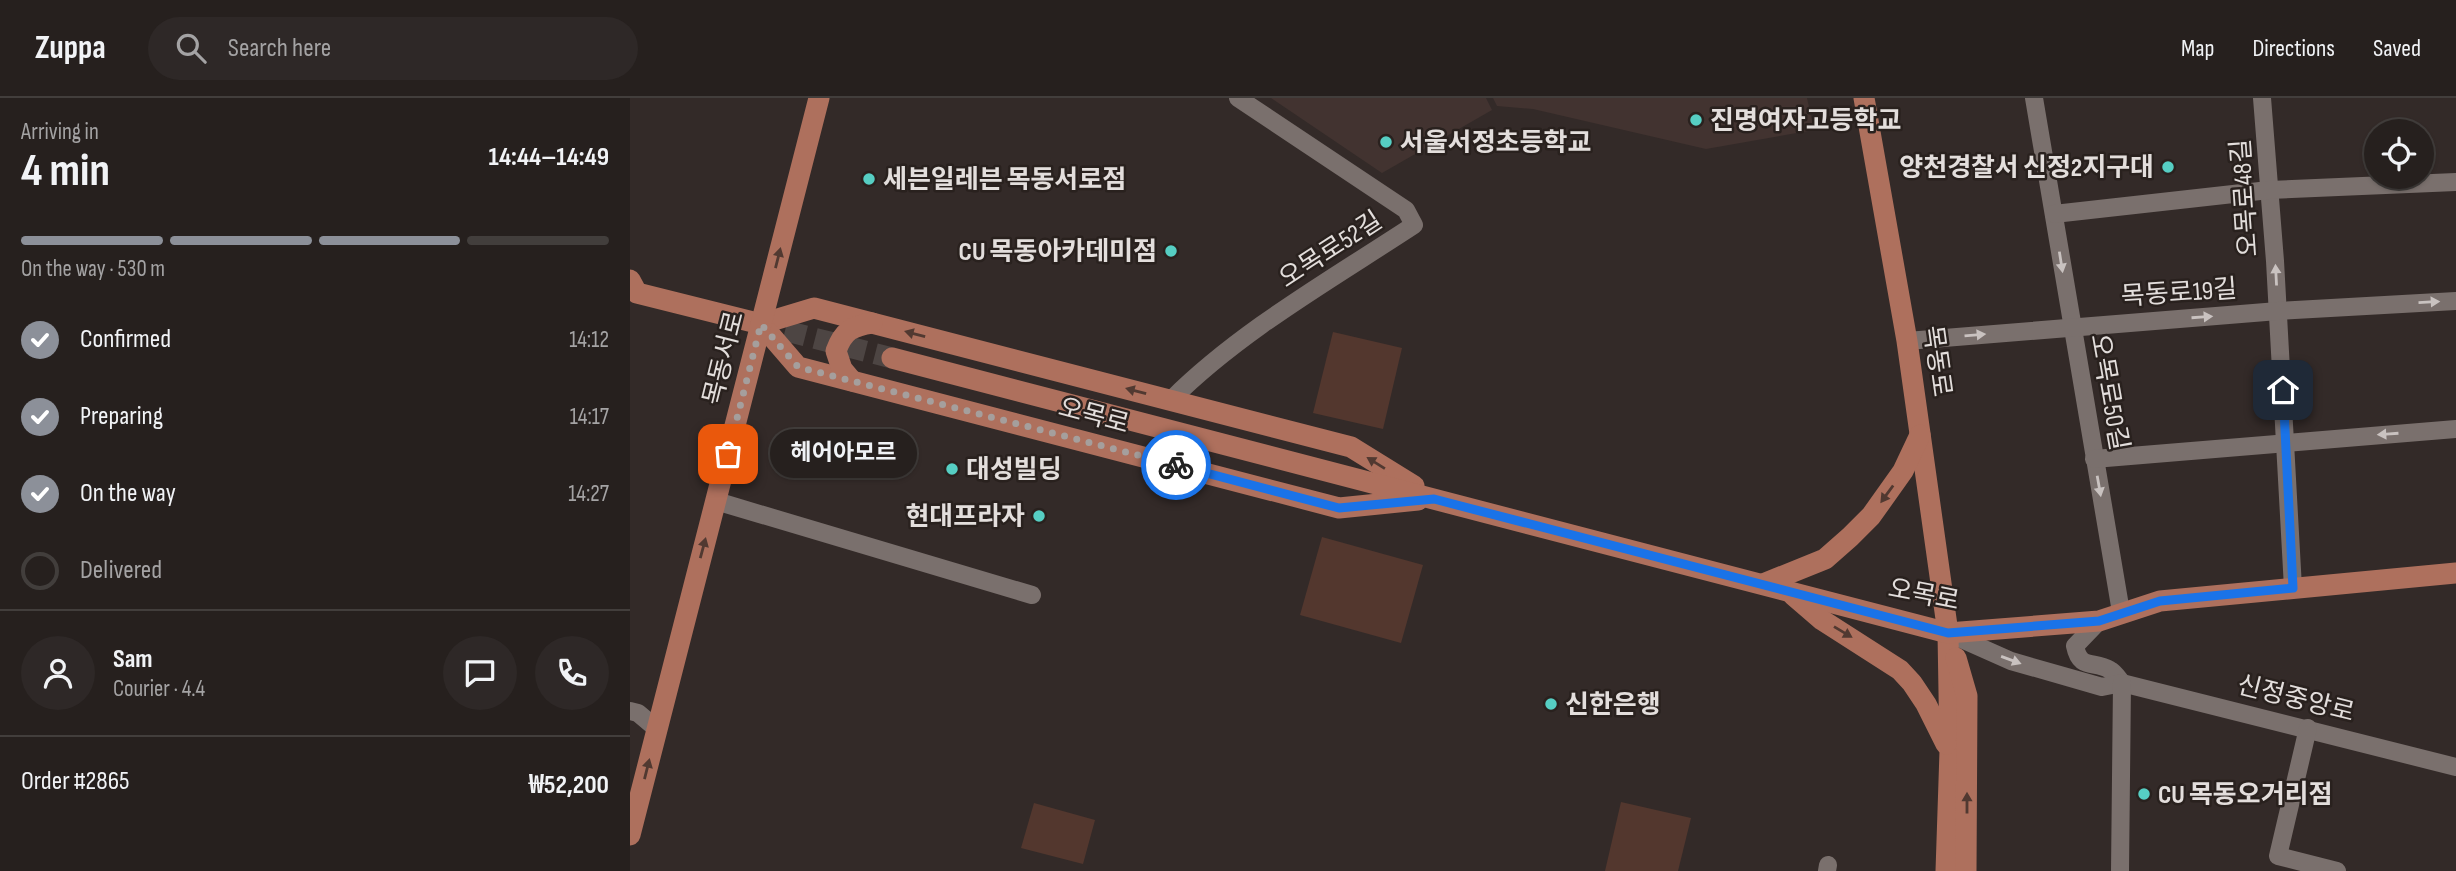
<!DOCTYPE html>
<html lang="en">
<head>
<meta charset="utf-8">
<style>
  :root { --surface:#26201e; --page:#2e2827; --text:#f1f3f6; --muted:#a4a3a4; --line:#423e3c; --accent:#8c9099 }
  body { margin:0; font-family:"Sofia Sans Condensed","Noto Sans KR",sans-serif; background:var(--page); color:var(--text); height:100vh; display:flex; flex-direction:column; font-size:26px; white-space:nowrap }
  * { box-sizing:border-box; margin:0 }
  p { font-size:23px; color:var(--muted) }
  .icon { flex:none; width:38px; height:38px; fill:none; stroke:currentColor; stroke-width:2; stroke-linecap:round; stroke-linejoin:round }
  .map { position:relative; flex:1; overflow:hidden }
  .panel { display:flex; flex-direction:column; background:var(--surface); width:630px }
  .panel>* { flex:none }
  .tools { position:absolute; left:1734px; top:21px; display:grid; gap:14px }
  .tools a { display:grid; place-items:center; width:70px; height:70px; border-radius:50%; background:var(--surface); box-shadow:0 2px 5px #0004,0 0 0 2px var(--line); font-size:35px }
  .pin { position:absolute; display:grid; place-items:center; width:60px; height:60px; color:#fff; margin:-30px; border-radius:14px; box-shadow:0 4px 10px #0006 }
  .courier { position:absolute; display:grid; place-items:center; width:70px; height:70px; margin:-35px; border:5px solid #1a73e8; border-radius:50%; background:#fff; color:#222; box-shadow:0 2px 9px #0007 }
  .bubble { position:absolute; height:49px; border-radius:24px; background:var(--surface); box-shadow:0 2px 5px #0004,0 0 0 2px var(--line); font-size:23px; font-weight:700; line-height:49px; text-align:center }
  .headline em { font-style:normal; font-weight:700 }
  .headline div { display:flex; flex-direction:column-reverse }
  .headline { display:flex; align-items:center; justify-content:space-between; height:119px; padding:0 21px }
  h1 { font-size:46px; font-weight:700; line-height:52px }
  .bar { display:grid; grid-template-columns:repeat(4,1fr); gap:10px 7px; align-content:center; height:84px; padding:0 21px }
  .bar i { height:9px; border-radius:5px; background:var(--line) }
  .bar .selected { background:var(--accent) }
  .bar p { grid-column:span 4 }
  .line { display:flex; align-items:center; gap:18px; padding:0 21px; border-top:2px solid var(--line) }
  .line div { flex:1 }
  .round { display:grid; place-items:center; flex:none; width:74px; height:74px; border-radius:37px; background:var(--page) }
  ol { padding:0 21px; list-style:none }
  li { display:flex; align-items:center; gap:21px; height:77px }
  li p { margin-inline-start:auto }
  li .icon { padding:7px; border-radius:50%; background:var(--accent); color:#fff; stroke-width:4 }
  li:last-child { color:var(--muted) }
  li i { width:38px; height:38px; border:4px solid var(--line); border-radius:50% }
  header { display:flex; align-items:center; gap:42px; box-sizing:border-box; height:98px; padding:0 35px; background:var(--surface); border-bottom:2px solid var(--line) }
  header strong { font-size:33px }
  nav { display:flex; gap:38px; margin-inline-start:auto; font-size:24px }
  .search { width:490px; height:63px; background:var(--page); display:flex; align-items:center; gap:18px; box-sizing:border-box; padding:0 24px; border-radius:38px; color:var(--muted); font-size:26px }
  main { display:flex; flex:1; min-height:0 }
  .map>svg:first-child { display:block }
  .built { fill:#423330 }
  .green { fill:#53372e }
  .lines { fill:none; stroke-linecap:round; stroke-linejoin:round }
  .major-tunnel { stroke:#4d4543; stroke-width:21; stroke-dasharray:21 10; stroke-linecap:butt }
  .minor { stroke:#7a706d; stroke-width:18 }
  .major { stroke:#ae705d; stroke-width:21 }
  .oneway { fill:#513931 }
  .oneway2 { fill:#c9c2c0 }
  .done { stroke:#a59f9d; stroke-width:7; stroke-dasharray:0 12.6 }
  .route { stroke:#1a73e8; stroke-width:9 }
  .poi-dot { fill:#56cec3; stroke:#29211e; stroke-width:2.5 }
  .labels { text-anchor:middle; stroke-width:5; stroke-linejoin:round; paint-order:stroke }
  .poi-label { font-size:26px; font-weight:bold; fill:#e3dedc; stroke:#29211e; text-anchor:start }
  .street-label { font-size:26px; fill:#e3dedc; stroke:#29211e }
</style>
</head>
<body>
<header>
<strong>Zuppa</strong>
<div class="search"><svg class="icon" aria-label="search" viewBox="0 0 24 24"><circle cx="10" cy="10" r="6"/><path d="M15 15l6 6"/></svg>Search here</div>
<nav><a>Map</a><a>Directions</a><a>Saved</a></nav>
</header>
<main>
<section class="panel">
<div class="headline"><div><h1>4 min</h1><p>Arriving in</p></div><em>14:44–14:49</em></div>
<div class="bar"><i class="selected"></i><i class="selected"></i><i class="selected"></i><i></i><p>On the way · 530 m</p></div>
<ol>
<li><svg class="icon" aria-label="check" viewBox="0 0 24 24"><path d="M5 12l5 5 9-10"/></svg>Confirmed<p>14:12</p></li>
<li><svg class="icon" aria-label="check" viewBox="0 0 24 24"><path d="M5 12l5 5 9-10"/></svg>Preparing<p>14:17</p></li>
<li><svg class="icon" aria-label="check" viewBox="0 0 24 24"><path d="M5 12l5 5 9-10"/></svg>On the way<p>14:27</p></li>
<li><i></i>Delivered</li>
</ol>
<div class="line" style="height:126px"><a class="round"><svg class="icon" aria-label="person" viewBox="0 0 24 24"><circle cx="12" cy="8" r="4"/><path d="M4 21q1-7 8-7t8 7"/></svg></a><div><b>Sam</b><p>Courier · 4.4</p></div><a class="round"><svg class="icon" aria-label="chat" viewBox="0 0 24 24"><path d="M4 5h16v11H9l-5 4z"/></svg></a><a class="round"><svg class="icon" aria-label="phone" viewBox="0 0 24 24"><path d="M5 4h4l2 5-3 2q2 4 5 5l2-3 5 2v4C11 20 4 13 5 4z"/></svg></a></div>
<div class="line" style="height:91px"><div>Order #2865</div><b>₩52,200</b></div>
</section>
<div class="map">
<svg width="1826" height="773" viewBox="0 0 1826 773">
  <rect width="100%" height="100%" fill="#332a28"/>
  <g class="built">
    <polygon points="641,0 856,0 862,12 752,75"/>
    <polygon points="863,0 1177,0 1184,32 1076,51 903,11 867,8"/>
  </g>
  <g class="green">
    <polygon points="703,234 772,250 753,331 683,315"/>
    <polygon points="692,439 793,467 771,545 670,517"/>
    <polygon points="991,704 1061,720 1048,773 975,773"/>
    <polygon points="404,705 465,722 453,766 391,750"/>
  </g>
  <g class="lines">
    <polyline class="major-tunnel" points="125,225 262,260"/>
    <g class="minor">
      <polyline points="1404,0 1491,514"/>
      <polyline points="1632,0 1645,163 1663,490"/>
      <polyline points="1424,116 1639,92 1826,84"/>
      <polyline points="1277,243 1648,213 1826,203"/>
      <path d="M541,302C610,233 702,181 784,127L776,112L608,0"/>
      <polyline points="1464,361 1826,331"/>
      <polyline points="86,403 402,497"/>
      <path d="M1469,523L1445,548C1450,573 1464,562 1480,572C1485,574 1489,581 1492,585"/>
      <polyline points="1318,535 1381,563 1472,589 1492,585 1826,669"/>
      <polyline points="0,613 8,615 27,631"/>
      <polyline points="1678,630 1648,758 1707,773"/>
      <polyline points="1197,773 1198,767"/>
      <polyline points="1490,773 1492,585"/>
    </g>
    <g class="major">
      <polyline points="1234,0 1277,243 1318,535 1320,653 1316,773"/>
      <polyline points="0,182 7,195 131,226 184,210 721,349 784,388"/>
      <polyline points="131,226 168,269 709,410 788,402"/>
      <polyline points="262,260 1318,535 1469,523 1530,503 1826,475"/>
      <path d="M222,283L212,271L206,253C213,233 222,228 242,225"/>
      <polyline points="1133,486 1195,461 1220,439 1241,418 1273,373 1290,337"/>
      <polyline points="1163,497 1192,522 1270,572 1282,585 1296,606 1316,646"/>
      <polyline points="1326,560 1337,598 1336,773"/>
      <polyline points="0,737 189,0"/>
    </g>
  </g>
  <defs><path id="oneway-solid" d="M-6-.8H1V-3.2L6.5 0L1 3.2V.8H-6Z" transform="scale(1.75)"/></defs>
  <g class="oneway">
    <use href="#oneway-solid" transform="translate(148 160) rotate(-76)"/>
    <use href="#oneway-solid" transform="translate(285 236) rotate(-165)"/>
    <use href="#oneway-solid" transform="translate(506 293) rotate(-165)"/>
    <use href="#oneway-solid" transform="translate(746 365) rotate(-148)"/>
    <use href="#oneway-solid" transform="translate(1257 396) rotate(126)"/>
    <use href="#oneway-solid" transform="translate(73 450) rotate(-75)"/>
    <use href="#oneway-solid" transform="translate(1213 534) rotate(31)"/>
    <use href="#oneway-solid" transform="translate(17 671) rotate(-76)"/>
    <use href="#oneway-solid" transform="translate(1337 705) rotate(-90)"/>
  </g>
  <g class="oneway2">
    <use href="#oneway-solid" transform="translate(1431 164) rotate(81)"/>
    <use href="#oneway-solid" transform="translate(1646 177) rotate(-93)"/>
    <use href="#oneway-solid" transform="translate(1799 204) rotate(-3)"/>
    <use href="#oneway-solid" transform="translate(1572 219) rotate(-4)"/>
    <use href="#oneway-solid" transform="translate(1345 237) rotate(-5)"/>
    <use href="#oneway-solid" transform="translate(1758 336) rotate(176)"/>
    <use href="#oneway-solid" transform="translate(1469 388) rotate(80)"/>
    <use href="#oneway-solid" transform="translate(1381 562) rotate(20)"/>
  </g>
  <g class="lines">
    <polyline class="done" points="98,356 131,226 168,269 546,367"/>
    <polyline class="route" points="546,367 709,410 804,401 1318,535 1469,523 1530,503 1663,490 1653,292"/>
  </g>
  <g class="poi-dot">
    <circle cx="1066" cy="22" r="7"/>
    <circle cx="756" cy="44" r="7"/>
    <circle cx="1538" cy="69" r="7"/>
    <circle cx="239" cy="81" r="7"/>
    <circle cx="541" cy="153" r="7"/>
    <circle cx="322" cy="371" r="7"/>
    <circle cx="409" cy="418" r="7"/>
    <circle cx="921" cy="606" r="7"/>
    <circle cx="1514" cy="696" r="7"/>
  </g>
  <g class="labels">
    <g class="poi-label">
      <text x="1080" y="31">진명여자고등학교</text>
      <text x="770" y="53">서울서정초등학교</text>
      <text x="1524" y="78" text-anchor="end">양천경찰서 신정2지구대</text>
      <text x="253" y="90">세븐일레븐 목동서로점</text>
      <text x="527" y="162" text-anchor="end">CU 목동아카데미점</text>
      <text x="336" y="380">대성빌딩</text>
      <text x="395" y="427" text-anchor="end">현대프라자</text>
      <text x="935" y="615">신한은행</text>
      <text x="1528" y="705">CU 목동오거리점</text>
    </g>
    <g class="street-label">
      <text transform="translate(1614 100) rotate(-94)" y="9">오목로48길</text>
      <text transform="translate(700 151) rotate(-33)" y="9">오목로52길</text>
      <text transform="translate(1549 194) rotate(-4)" y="9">목동로19길</text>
      <text transform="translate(93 260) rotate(-76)" y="9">목동서로</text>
      <text transform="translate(1308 263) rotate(82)" y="9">목동로</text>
      <text transform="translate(1480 294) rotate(80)" y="9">오목로50길</text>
      <text transform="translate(464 317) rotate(15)" y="9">오목로</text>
      <text transform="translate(1294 496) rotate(11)" y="9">오목로</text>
      <text transform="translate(1666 600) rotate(14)" y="9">신정중앙로</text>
    </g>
  </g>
</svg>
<div class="tools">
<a><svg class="icon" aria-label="locate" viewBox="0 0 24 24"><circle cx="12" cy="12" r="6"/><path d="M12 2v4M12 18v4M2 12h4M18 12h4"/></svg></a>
</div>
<div class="pin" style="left:98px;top:356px;background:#ea580c"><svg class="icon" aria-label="bag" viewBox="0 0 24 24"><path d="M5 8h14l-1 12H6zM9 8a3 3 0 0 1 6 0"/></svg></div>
<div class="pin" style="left:1653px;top:292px;background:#1f2937"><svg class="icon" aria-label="home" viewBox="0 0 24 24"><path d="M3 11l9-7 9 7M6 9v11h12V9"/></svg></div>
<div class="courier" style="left:546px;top:367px"><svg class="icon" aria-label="bike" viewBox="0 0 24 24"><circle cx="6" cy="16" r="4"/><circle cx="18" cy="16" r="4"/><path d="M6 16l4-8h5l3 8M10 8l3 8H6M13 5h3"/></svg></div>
<div class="bubble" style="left:140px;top:331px;width:147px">헤어아모르</div>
</div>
</main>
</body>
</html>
